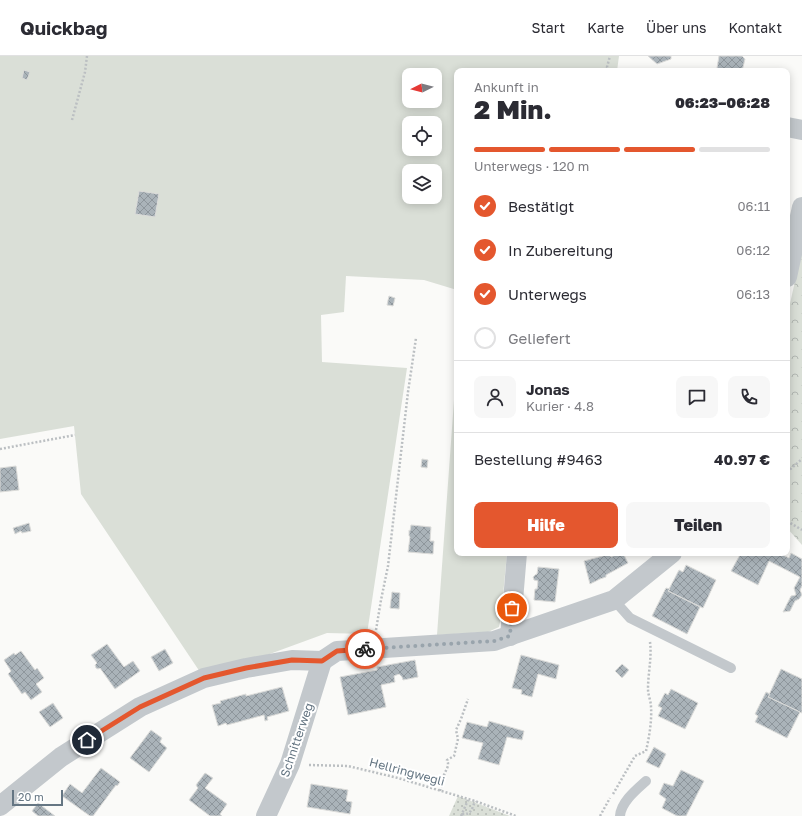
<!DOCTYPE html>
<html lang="de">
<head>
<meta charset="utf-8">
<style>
  :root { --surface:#fff; --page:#f7f7f7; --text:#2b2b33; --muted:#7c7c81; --line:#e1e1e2; --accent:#e4572e }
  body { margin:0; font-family:"Golos Text",sans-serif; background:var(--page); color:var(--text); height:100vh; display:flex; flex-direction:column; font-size:15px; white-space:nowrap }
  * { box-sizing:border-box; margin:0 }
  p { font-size:13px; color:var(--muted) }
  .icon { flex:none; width:22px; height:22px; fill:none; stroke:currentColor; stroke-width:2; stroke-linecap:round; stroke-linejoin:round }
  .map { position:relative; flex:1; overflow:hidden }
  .details { position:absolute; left:454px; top:12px; width:336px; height:488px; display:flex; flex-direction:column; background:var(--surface); border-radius:8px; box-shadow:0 2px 10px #0003 }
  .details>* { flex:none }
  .needle { width:26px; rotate:264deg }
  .buttons { position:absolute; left:402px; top:12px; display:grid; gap:8px }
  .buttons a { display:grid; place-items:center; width:40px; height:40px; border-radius:8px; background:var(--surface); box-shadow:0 2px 10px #0003; font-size:20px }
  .scale { position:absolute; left:12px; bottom:10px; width:51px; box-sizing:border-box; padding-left:4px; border:2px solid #657683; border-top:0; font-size:11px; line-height:14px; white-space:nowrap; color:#657683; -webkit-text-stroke:3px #fff; paint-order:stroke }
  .pin { position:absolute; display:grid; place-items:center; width:34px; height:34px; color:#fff; margin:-17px; border:2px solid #fff; border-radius:50%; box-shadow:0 1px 4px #0007 }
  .courier { position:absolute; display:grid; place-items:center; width:40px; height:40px; margin:-20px; border:3px solid #e4572e; border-radius:50%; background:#fff; color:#222; box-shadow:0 1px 5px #0007 }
  .summary em { font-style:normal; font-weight:800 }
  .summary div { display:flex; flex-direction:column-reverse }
  .summary { display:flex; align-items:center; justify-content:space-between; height:68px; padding:0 20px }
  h1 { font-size:26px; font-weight:800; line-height:30px }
  .bar { display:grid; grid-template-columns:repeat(4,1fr); gap:6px 4px; align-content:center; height:48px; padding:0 20px }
  .bar i { height:5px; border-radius:3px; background:var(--line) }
  .bar .active { background:var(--accent) }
  .bar p { grid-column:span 4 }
  .line { display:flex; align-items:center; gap:10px; padding:0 20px; border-top:1px solid var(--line) }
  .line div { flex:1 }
  .round { display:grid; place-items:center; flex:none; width:42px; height:42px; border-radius:8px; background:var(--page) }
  ol { padding:0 20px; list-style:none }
  li { display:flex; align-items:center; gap:12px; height:44px }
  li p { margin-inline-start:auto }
  li .icon { padding:4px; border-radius:50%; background:var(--accent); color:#fff; stroke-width:4 }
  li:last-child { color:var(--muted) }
  li i { width:22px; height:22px; border:2px solid var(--line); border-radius:50% }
  .cta { display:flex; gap:8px; margin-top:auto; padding:8px 20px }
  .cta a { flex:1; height:46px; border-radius:8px; background:var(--accent); color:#fff; font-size:16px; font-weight:800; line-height:46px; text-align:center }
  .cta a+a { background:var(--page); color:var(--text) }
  header { display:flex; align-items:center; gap:24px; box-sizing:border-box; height:56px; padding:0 20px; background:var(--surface); border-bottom:1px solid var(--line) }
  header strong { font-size:19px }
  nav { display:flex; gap:22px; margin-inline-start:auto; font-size:14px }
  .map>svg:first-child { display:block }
  .grass { fill:#dadfd7; fill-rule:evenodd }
  .forest { fill:url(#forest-crowns) }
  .park { fill:url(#park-dots) }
  .building { fill:url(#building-cross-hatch); stroke:#dcdcda }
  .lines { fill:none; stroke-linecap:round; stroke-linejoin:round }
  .path { stroke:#bbbfc2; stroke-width:2.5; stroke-dasharray:2 2; stroke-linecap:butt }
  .service { stroke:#c3c8cc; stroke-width:10 }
  .minor { stroke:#c3c8cc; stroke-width:20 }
  .done { stroke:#99a4ac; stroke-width:4; stroke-dasharray:0 7.2 }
  .route { stroke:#e4572e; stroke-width:5 }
  .labels { text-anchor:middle; stroke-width:4; stroke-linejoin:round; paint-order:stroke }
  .street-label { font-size:12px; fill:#657683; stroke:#fff }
</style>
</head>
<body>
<header>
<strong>Quickbag</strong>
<nav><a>Start</a><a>Karte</a><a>Über uns</a><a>Kontakt</a></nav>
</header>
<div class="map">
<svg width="802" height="760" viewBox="0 0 802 760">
  <defs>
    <pattern id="forest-crowns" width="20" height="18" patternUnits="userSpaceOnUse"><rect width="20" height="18" fill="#dadfd7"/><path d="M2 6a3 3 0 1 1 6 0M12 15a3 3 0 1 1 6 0" fill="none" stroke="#b4b9b4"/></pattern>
    <pattern id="park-dots" width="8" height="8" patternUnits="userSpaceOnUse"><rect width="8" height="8" fill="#dadfd7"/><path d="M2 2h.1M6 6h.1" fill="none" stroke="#b4b9b4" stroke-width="1.8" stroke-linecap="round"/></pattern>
    <pattern id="building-cross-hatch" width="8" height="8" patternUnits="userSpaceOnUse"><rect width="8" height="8" fill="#aab3b9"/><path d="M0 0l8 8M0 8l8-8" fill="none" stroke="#8e969c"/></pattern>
  </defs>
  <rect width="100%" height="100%" fill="#fafaf8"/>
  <g class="grass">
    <path d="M0,0H619L617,15H457V234L424,224L346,220L344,256L321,259L322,306L407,312L367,578L327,577L204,622L81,438L74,370L0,383ZM409,19H435V45H409ZM409,67H435V93H409ZM409,115H435V141H409Z"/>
    <polygon points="457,303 457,497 507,497 501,561 499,571 488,576 437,579"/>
  </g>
  <polygon class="forest" points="802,194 802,489 787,472 787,261"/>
  <polygon class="park" points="458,740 510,760 449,760"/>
  <g class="building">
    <polygon points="648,0 671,0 671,3 657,8"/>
    <polygon points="719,0 742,0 745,3 742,15 721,15 717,12"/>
    <polygon points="24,14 30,16 27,24 22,22"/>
    <polygon points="139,135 159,138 155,161 135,158"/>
    <polygon points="389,240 395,242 393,250 387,249"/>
    <polygon points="422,403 428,404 427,412 421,411"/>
    <polygon points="16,410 19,434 0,436 0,412"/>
    <polygon points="29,467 31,475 22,477 21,475 15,478 13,472"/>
    <polygon points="411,469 431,471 430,485 434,485 433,498 408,496 410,481 409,480 409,474 410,475"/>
    <polygon points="619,497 623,497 628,507 606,519 606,521 600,523 590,528 584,505 610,498 611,501"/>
    <polygon points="741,497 779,497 789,502 791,497 802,503 802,530 800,534 802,539 799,543 795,545 790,555 783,556 791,540 796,539 794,532 800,521 769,505 758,529 731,515"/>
    <polygon points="686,509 716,524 703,552 668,535 679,514 683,516"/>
    <polygon points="538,511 559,513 555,546 534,544 535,533 537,533 538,525 534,524 533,521 535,519 537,518"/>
    <polygon points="666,532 670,533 668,535 700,551 687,578 652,560"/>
    <polygon points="392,536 400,537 399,553 390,552"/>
    <polygon points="107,588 124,611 133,605 140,615 115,633 100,612 98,613 96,612 95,609 97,607 91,599"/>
    <polygon points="165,593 173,607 159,615 151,601"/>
    <polygon points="21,595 35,614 37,612 44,622 36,628 42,636 31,644 25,636 22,638 8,618 11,615 4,604 14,597 15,599"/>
    <polygon points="521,599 559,609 556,623 538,618 532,641 521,638 522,634 512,632"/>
    <polygon points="415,604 418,621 403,624 402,621 399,618 394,620 395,626 381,629 386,651 348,659 340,621 377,614 377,611"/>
    <polygon points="622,608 629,614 622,622 615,615"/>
    <polygon points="781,613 802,623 802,657 768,641"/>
    <polygon points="282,631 289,655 267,661 268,664 265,665 264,659 227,669 226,667 218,670 212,649 221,647 220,645 246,638 246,640"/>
    <polygon points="671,633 698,647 685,673 658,660 662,652 658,650 665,637 668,639"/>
    <polygon points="766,636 770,638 768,641 800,656 787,682 755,666 758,660 755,658"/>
    <polygon points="53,647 63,662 50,671 39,656"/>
    <polygon points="489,665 524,675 522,684 507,681 499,709 478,703 483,687 462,682 467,666 487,671"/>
    <polygon points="151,674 162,682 160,686 167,692 149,716 130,702"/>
    <polygon points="654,691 666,698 659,712 646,706"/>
    <polygon points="101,712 120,726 117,730 116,729 93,760 90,760 62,740 70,728 82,737"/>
    <polygon points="681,714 704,725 686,760 677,760 662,752 666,743 659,738 664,727 673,730"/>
    <polygon points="205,717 213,722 205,732 227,748 220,758 222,760 210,760 189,744 198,732 196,729"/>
    <polygon points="311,728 348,734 346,745 352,746 350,758 307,751"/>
    <polygon points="38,747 55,760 38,760 32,755"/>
  </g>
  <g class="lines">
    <g class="path">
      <polyline points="609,15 607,11 610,0"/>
      <polyline points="72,64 85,16 87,0"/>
      <polyline points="0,393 75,379"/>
      <polyline points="787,416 802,403"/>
      <polyline points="787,465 802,474"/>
      <polyline points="376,574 381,544 388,510 408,336 416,282"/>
      <polyline points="309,709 348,710 398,722 475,745 516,760"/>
      <polyline points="440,735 444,719 448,710 448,707 447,704 454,700 458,683 456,674 461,663 468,643"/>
      <path d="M613,738L635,700L646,695C649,682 652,665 651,651C651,645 648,639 648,633C648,617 652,602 650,586"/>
      <path d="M462,758C471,759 472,753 475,745"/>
      <polyline points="461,760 468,744"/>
      <polyline points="600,760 610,742"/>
    </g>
    <g class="service">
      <polyline points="614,544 630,562 731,612"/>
      <path d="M620,760C621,746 636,734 646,725"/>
    </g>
    <g class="minor">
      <polyline points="787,71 802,74"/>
      <polyline points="787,221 802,151"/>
      <polyline points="510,580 517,497"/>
      <polyline points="0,750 61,701 140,651 204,622 246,612 292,604 322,605 337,595 494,585 614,544 672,497"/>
      <polyline points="266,760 290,708 322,605"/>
    </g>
  </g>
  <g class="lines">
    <polyline class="done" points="365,593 494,585 510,580 512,552"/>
    <polyline class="route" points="87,684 140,651 204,622 246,612 292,604 322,605 337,595 365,593"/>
  </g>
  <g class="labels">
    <g class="street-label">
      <text transform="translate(297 684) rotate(-71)" y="4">Schnitterweg</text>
      <text transform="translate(407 716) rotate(15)" y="4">Hellringwegli</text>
    </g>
  </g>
</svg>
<div class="buttons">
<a><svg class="needle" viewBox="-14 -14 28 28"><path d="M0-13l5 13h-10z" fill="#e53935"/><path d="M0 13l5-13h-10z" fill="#7c7c81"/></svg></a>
<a><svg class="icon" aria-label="locate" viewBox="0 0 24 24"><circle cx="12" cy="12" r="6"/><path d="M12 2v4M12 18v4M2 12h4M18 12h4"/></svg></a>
<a><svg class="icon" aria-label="layers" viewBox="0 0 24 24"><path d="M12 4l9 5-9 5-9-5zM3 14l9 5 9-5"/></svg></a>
</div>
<div class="scale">20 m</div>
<div class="pin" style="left:512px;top:552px;background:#ea580c"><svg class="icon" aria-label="bag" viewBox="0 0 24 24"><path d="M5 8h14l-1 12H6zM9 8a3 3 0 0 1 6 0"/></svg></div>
<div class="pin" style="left:87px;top:684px;background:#1f2937"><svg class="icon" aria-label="home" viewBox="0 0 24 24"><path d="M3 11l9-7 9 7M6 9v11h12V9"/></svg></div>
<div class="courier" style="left:365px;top:593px"><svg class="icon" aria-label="bike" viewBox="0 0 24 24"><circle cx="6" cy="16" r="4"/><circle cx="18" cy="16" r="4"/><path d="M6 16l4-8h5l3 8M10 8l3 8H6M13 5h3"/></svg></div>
<section class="details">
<div class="summary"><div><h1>2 Min.</h1><p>Ankunft in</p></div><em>06:23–06:28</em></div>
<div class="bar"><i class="active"></i><i class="active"></i><i class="active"></i><i></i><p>Unterwegs · 120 m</p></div>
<ol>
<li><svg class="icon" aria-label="check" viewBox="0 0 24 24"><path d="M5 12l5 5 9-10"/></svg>Bestätigt<p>06:11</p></li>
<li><svg class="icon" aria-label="check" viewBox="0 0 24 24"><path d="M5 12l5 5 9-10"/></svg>In Zubereitung<p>06:12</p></li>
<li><svg class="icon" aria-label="check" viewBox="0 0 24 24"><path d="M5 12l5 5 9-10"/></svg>Unterwegs<p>06:13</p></li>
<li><i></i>Geliefert</li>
</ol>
<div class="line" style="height:72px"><a class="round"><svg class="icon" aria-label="person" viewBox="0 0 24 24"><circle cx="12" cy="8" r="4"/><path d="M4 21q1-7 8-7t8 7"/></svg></a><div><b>Jonas</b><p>Kurier · 4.8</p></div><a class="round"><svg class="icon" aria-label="chat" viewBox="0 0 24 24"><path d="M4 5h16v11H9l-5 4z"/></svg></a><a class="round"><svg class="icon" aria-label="phone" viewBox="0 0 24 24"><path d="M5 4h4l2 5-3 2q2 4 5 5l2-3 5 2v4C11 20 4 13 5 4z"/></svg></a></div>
<div class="line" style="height:52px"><div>Bestellung #9463</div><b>40.97 €</b></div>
<div class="cta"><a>Hilfe</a><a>Teilen</a></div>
</section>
</div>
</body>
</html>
